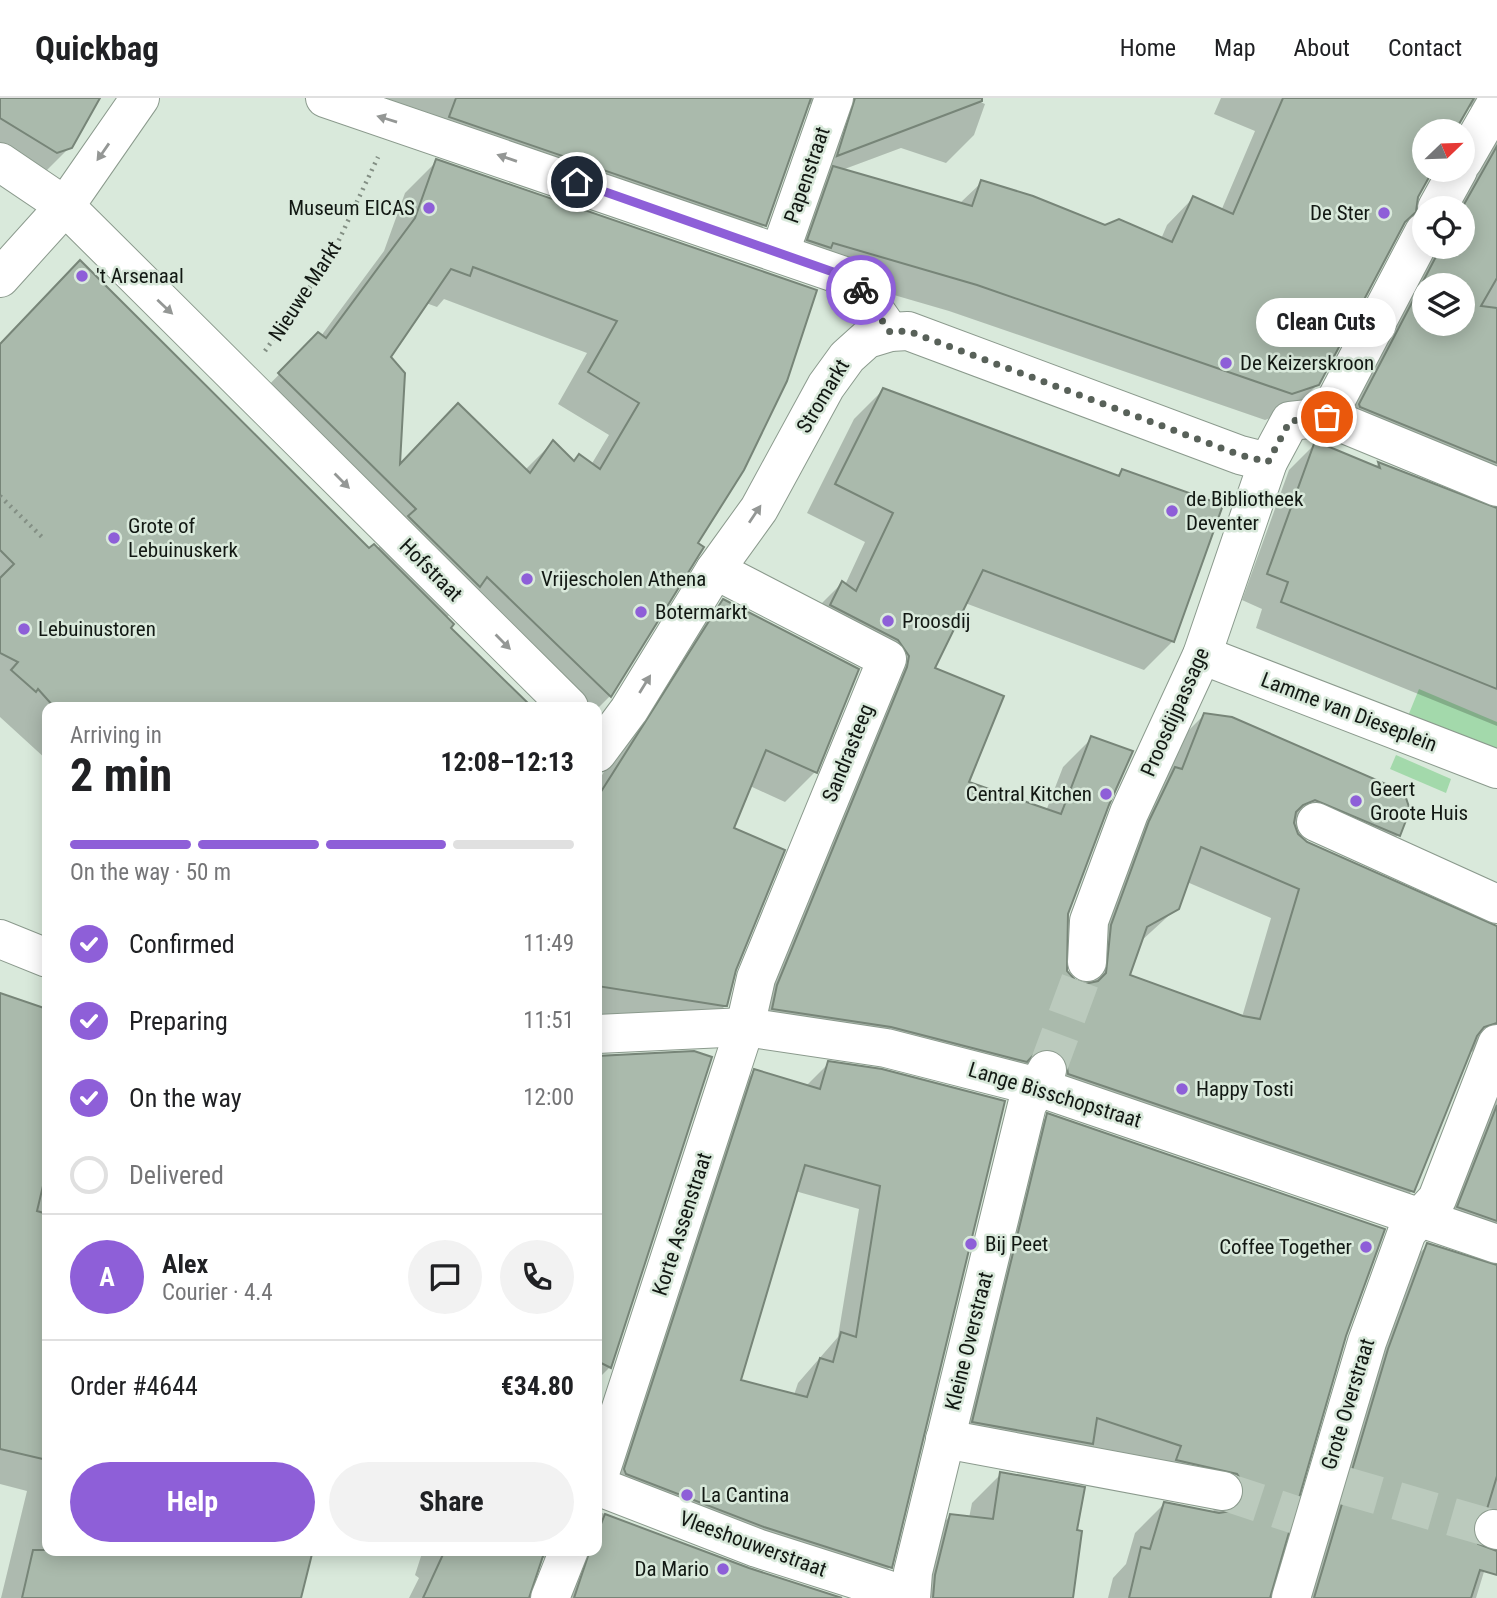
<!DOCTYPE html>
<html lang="en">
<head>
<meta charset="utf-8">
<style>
  :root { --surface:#fff; --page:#f2f2f2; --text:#202124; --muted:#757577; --line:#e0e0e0; --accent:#8e5fd8 }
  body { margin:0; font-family:"Roboto Condensed",sans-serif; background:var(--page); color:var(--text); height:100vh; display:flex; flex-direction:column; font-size:26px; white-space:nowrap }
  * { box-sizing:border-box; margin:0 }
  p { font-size:23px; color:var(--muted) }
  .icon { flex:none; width:38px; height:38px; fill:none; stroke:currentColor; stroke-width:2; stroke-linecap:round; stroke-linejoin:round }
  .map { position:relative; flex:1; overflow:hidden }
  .side { position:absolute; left:42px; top:604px; width:560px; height:854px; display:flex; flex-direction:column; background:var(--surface); border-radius:14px; box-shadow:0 4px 18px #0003 }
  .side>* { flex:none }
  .needle { width:46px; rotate:67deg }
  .controls { position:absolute; left:1412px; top:21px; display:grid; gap:14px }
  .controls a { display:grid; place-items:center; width:63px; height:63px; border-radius:50%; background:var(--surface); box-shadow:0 4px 18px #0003; font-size:35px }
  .pin { position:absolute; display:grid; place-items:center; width:60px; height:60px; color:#fff; margin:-30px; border:4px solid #fff; border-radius:50%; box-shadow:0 2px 7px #0007 }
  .courier { position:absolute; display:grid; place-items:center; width:70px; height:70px; margin:-35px; border:5px solid #8e5fd8; border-radius:50%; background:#fff; color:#222; box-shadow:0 2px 9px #0007 }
  .bubble { position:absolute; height:49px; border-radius:24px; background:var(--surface); box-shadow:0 4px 18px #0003; font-size:23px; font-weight:700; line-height:49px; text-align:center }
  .headline em { font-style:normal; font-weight:700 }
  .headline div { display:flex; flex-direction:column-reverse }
  .headline { display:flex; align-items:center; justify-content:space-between; height:119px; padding:0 28px }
  h1 { font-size:46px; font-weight:700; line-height:52px }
  .bar { display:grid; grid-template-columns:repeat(4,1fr); gap:10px 7px; align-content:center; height:84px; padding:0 28px }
  .bar i { height:9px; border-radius:5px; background:var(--line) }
  .bar .selected { background:var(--accent) }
  .bar p { grid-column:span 4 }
  .line { display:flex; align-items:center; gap:18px; padding:0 28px; border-top:2px solid var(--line) }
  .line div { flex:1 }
  .round { display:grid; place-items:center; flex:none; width:74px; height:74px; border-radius:37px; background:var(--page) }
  ol { padding:0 28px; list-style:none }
  li { display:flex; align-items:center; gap:21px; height:77px }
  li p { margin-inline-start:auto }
  li .icon { padding:7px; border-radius:50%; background:var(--accent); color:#fff; stroke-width:4 }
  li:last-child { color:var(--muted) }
  li i { width:38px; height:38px; border:4px solid var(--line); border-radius:50% }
  .primary-button { display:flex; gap:14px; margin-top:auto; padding:14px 28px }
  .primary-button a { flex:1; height:80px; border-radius:42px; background:var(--accent); color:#fff; font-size:28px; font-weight:700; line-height:80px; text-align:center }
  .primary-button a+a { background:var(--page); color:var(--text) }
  header { display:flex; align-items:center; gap:42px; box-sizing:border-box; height:98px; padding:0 35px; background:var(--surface); border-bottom:2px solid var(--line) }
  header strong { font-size:33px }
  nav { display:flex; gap:38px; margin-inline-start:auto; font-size:24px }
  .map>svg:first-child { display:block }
  .green { fill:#a3d9ab }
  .shadow { fill:#0003; fill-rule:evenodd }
  .building { fill:#aabaac; stroke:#778578; stroke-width:2; fill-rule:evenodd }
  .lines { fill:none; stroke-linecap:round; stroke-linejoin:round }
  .street-tunnel { stroke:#bbcabd; stroke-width:38; stroke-dasharray:38 19; stroke-linecap:butt }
  .street-casing { stroke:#8b9a8d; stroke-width:40 }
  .path { stroke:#838f84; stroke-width:4.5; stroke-dasharray:2 5; stroke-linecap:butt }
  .street { stroke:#fff; stroke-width:38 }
  .oneway { fill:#949795 }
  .done { stroke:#586159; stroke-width:7; stroke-dasharray:0 12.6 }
  .route { stroke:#8e5fd8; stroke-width:9 }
  .poi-dot { fill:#8e5fd8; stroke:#d9e9db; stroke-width:2.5 }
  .labels { text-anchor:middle; stroke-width:5; stroke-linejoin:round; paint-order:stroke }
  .street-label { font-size:21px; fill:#121813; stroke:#d9e9db }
  .poi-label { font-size:21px; fill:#121813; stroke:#d9e9db; text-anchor:start }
</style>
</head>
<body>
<header>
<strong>Quickbag</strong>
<nav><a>Home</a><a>Map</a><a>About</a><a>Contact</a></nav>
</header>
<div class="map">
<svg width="1497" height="1500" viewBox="0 0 1497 1500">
  <rect width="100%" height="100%" fill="#d9e9db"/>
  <g class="green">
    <polygon points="1419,591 1497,624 1497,656 1408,618"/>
    <polygon points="1396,657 1451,681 1446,695 1390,671"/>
  </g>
  <g class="shadow">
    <polygon points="0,0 99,0 70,49 42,77 0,65"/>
    <path d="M304,0H971L985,6L974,37L946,65L901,50L842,72L959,106L982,84L1105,129L1161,141L1167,127L1193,100L1221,113L1255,33L1214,16L1221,0H1497V628L1256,530L1262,511L1242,502L1289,372L1316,345L1375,369L1378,366L1492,411L1489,403L1334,335L1428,149H1463V110H1452L1482,11L1467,8L1453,33H1424V72H1432L1318,286L1291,313L1265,322L949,213L808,172L782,169L812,6H807L764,127L737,155L425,40ZM1424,187H1463V226H1424Z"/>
    <path d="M437,63L815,193L696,445L702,450L610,598L597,611L558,609L456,511L446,520L449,530L512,609H47V662L0,619V453L4,449L0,445V247L369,452L377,451L385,442L248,308L318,237L321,238L384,153L405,95ZM444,201L587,255L558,306L609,337L591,367L573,364L553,344L525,372L398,369L389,259L426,205L437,209Z"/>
    <path d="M883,292L1116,379L1122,373L1173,543L1144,572L965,505L933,570L967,685L1046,713L1063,669L1092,640L1107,707L1067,815L1066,874L1074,883L1079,885L1082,858L1175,646L1204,617L1398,737L1369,766L1294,735L1306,745L1497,829V1420L1490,1418L1471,1437L1477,1447L1490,1454L1476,1500H1294L1397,1177L1427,1148L1488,1168L1484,1160L1429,1138L1475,954L1469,953L1412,1093L1383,1122L1038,991L743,940L880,588L813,514L842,485L845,487L865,444L807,415L854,321ZM1187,784L1271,820L1242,919L1128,878L1140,844L1177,810Z"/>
    <polygon points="723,503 815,674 785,704 750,688 732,731 734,871 726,907 695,937 597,922 597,685 693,533"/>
    <polygon points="0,896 47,911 47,1452 299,1500 1,1500 27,1393 0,1386"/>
    <polygon points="694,955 610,1269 597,1282 597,959"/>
    <path d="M829,965L881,973L890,1469L867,1492L601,1397L732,996L755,973L806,988ZM795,1093L859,1111L838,1239L798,1285L794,1297L739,1283Z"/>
    <polygon points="1048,1017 1344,1237 1268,1500 1108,1500 1113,1480 1126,1466 1135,1435 1164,1406 1214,1413 1208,1405 944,1353 1019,1046"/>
    <polygon points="1001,1376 1075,1434 1071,1500 908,1500 921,1447 950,1418 969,1420 972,1405"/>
    <polygon points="597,1413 749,1472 836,1500 557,1500 548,1460 542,1460 527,1500 409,1500 419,1480 415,1477 423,1452 597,1452"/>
  </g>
  <g class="building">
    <polygon points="0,0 100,0 72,50 57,55 0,20"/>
    <polygon points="456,0 811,0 766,128 449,19"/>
    <polygon points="855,0 982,0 982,3 837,58"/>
    <polygon points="1283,0 1474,0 1455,33 1424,33 1424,72 1433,72 1418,99 1416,114 1405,124 1319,287 1292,296 977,187 833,145 831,150 807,142 833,68 972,108 981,82 1033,98 1105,127 1119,121 1172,144 1193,98 1233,116"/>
    <path d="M1497,48V180L1481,208L1497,210V365L1360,309L1359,306L1441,149H1463L1462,110ZM1424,187H1463V226H1424Z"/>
    <path d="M436,61L817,192L787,283L744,372L698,445L704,449L611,599L487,479L480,489L408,418L416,411L278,275L318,234L326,240L415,120ZM473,169L617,223L588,274L639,305L600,371L579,356L574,363L553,342L530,375L458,305L400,366L405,275L391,259L451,171L470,178Z"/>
    <polygon points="80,162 369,450 374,446 454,526 451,530 532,609 54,609 38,591 36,594 11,572 18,564 0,555 0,480 14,466 0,452 0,246"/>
    <path d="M883,290L1119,378L1122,371L1223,407L1174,544L983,472L935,570L1004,598L969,684L1061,716L1091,638L1133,653L1109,707L1068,816L1067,873L1075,882L1085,886L1098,883L1106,875L1111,827L1149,723L1175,669L1182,671L1204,615L1232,619L1404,694L1410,712L1400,738L1315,702L1303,707L1296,714L1294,725L1298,736L1307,744L1497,828V925L1484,929L1477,938L1414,1094L1068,976L1066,962L1057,953L1046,950L1037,953L1027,964L891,929L772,911L777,887L907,569L909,558L898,542L830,507L842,483L856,493L893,415L835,386ZM1201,749L1299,791L1260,921L1243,918L1130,877L1147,829L1179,811Z"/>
    <polygon points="1315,343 1380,370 1378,364 1497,410 1497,591 1281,504 1288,484 1267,476"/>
    <polygon points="723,501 859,571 817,675 766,652 734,730 785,752 736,872 727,908 724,908 597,888 597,700"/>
    <polygon points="0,895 47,911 47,1071 37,1113 47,1116 47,1362 0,1351"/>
    <polygon points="694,953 712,959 611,1270 597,1263 597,958"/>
    <path d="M828,963L882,971L1005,1003L892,1470L764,1429L626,1376L624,1371L754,971L820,991ZM805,1067L880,1088L856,1239L841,1234L833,1264L820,1260L807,1299L741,1282Z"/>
    <polygon points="1497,1007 1497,1123 1457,1109"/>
    <polygon points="1047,1015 1385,1131 1346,1238 1270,1500 1129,1500 1141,1449 1150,1451 1164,1404 1219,1415 1231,1413 1240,1407 1245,1396 1243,1385 1237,1376 1176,1362 1181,1348 1097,1320 1093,1346 972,1324"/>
    <polygon points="1427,1145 1497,1167 1497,1378 1487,1411 1474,1423 1473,1435 1478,1446 1497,1453 1497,1477 1480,1472 1471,1500 1314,1500 1388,1251"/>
    <polygon points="1000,1374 1085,1389 1077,1432 1082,1433 1073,1500 933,1500 935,1477 950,1416 993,1421"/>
    <polygon points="605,1416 749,1470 842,1500 574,1500 590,1452 597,1452 597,1436"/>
    <polygon points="33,1452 313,1452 301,1500 22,1500"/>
    <polygon points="445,1452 545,1452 529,1500 423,1500"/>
  </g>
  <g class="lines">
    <g class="street-tunnel">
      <polyline points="1047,972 1087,864"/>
      <polyline points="1342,1387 1494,1431"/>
      <polyline points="1223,1393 1314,1423"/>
    </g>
    <g class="street-casing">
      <g id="street">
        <polyline points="325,0 853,181 890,234"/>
        <polyline points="1463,63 1497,4"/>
        <polyline points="0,64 65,108 569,609"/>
        <polyline points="1437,110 1458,72"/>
        <polyline points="780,154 834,0"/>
        <polyline points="0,180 65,108 140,0"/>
        <polyline points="1327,319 1424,134"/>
        <polyline points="1202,557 1497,671"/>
        <polyline points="597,655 629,612 715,472 759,411 826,288 847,259 867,241 890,234 908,233 1240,357 1268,364"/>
        <polyline points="1316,724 1497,806"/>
        <polyline points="0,841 47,860"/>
        <polyline points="1087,864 1089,823 1129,715 1202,557 1268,364 1290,323 1327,319 1497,389"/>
        <polyline points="597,936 745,929 886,950 1038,989 1497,1146"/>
        <polyline points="945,1341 1223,1393"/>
        <polyline points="597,1384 745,929 756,880 887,561 715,472"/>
        <polyline points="597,1388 757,1450 911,1499"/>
        <polyline points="1494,1431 1497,1432"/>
        <polyline points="550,1500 569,1452"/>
        <polyline points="911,1500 913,1474 1027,1007 1047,972"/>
        <polyline points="1291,1500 1367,1244 1407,1134 1437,1101 1497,946"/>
      </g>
    </g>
    <g class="path">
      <polyline points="265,253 331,159 378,59"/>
      <polyline points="0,398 42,439"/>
    </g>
    <use href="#street" class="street"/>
  </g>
  <defs><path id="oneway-solid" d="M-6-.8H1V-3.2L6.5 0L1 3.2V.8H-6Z" transform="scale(1.75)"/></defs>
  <g class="oneway">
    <use href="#oneway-solid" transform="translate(387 21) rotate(-163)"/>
    <use href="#oneway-solid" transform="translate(103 54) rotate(125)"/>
    <use href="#oneway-solid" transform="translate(507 60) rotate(-161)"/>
    <use href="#oneway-solid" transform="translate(165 209) rotate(43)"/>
    <use href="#oneway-solid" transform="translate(342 383) rotate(45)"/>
    <use href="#oneway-solid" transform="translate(755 416) rotate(-56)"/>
    <use href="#oneway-solid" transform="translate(503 544) rotate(45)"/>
    <use href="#oneway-solid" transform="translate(645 586) rotate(-58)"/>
  </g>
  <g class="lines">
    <polyline class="done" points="861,192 890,234 908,233 1240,357 1268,364 1290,323 1327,319"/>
    <polyline class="route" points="577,84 853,181 861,192"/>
  </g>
  <g class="poi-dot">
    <circle cx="429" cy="110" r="7"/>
    <circle cx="1384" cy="115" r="7"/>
    <circle cx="82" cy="178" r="7"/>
    <circle cx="1226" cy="265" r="7"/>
    <circle cx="1172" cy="413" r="7"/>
    <circle cx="114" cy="440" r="7"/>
    <circle cx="527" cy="481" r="7"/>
    <circle cx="641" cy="514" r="7"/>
    <circle cx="888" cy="523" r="7"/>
    <circle cx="24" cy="531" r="7"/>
    <circle cx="1106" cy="696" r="7"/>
    <circle cx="1356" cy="703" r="7"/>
    <circle cx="1182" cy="991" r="7"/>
    <circle cx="971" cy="1146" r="7"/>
    <circle cx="1366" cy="1149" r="7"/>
    <circle cx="687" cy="1397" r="7"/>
    <circle cx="723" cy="1471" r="7"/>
  </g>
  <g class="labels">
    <g class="street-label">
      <text transform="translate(807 77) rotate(-71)" y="7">Papenstraat</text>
      <text transform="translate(305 193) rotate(-57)" y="7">Nieuwe Markt</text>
      <text transform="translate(823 298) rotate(-59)" y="7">Stromarkt</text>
      <text transform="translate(431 472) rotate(45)" y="7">Hofstraat</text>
      <text transform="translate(1175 614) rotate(-66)" y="7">Proosdijpassage</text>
      <text transform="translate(1349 614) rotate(21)" y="7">Lamme van Dieseplein</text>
      <text transform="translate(848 655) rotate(-68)" y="7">Sandrasteeg</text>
      <text transform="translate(1055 997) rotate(17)" y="7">Lange Bisschopstraat</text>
      <text transform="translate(682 1126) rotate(-72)" y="7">Korte Assenstraat</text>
      <text transform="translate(969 1243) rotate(-76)" y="7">Kleine Overstraat</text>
      <text transform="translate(1348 1306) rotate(-73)" y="7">Grote Overstraat</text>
      <text transform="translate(753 1446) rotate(20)" y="7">Vleeshouwerstraat</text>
    </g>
    <g class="poi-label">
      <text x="415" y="117" text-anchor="end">Museum EICAS</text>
      <text x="1370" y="122" text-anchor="end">De Ster</text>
      <text x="96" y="185">'t Arsenaal</text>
      <text x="1240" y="272">De Keizerskroon</text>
      <text x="1186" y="408">de Bibliotheek<tspan x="1186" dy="24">Deventer</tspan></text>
      <text x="128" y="435">Grote of<tspan x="128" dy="24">Lebuinuskerk</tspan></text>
      <text x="541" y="488">Vrijescholen Athena</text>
      <text x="655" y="521">Botermarkt</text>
      <text x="902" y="530">Proosdij</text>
      <text x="38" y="538">Lebuinustoren</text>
      <text x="1370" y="698">Geert<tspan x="1370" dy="24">Groote Huis</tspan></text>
      <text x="1092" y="703" text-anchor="end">Central Kitchen</text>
      <text x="1196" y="998">Happy Tosti</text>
      <text x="985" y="1153">Bij Peet</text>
      <text x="1352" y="1156" text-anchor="end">Coffee Together</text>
      <text x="701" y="1404">La Cantina</text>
      <text x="709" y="1478" text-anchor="end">Da Mario</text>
    </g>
  </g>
</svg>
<div class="controls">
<a><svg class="needle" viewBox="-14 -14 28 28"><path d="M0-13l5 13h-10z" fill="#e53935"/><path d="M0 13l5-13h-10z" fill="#757577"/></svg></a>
<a><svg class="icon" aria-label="locate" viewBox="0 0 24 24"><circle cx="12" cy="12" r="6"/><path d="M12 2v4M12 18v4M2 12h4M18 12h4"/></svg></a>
<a><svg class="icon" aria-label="layers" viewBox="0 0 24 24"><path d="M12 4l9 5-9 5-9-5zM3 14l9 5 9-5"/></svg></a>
</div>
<div class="pin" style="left:1327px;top:319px;background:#ea580c"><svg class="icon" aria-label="bag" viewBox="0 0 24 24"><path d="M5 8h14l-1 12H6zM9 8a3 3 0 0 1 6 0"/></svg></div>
<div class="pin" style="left:577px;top:84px;background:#1f2937"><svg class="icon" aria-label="home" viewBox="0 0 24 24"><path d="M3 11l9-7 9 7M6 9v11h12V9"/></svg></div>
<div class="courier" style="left:861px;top:192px"><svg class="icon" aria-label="bike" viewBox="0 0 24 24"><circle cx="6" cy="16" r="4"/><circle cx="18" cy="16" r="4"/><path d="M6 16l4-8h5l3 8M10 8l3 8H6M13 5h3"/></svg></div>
<div class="bubble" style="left:1256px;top:200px;width:140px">Clean Cuts</div>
<section class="side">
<div class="headline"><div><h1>2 min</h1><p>Arriving in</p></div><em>12:08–12:13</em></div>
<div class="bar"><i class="selected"></i><i class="selected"></i><i class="selected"></i><i></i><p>On the way · 50 m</p></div>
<ol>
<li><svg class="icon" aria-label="check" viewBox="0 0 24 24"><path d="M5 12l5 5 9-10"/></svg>Confirmed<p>11:49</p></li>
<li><svg class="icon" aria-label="check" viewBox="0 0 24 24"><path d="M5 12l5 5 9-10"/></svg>Preparing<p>11:51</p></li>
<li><svg class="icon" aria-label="check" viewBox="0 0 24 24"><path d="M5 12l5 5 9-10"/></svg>On the way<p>12:00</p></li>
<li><i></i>Delivered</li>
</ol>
<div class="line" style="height:126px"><b class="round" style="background:var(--accent);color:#fff">A</b><div><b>Alex</b><p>Courier · 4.4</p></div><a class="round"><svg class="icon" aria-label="chat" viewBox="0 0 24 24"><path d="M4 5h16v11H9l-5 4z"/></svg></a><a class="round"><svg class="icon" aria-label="phone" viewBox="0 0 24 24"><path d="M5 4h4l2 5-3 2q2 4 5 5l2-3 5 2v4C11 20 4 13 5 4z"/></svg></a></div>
<div class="line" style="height:91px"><div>Order #4644</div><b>€34.80</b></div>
<div class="primary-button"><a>Help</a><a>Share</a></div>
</section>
</div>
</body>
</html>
